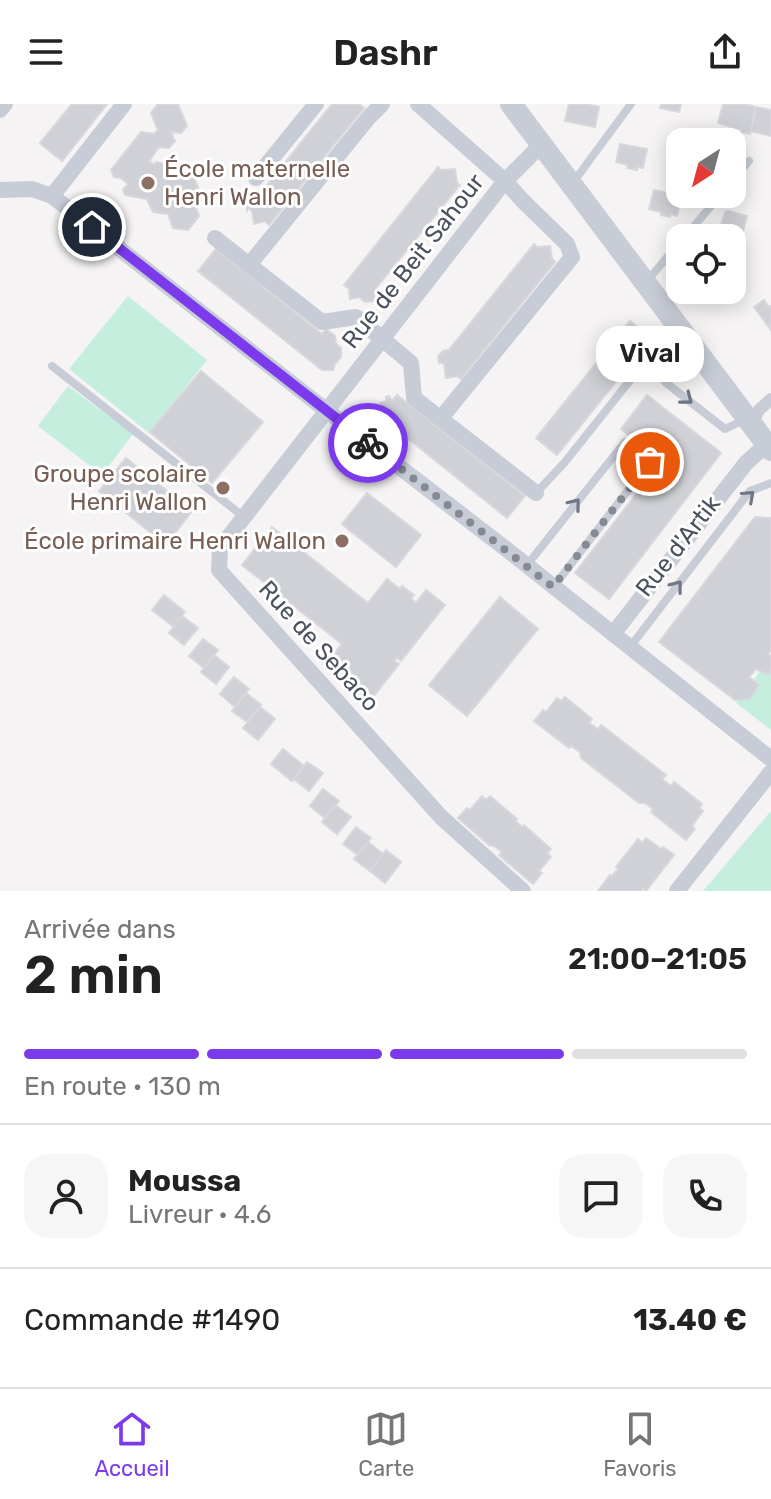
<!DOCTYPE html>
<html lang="fr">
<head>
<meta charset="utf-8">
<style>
  :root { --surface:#fff; --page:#f6f6f6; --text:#222; --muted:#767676; --line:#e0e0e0; --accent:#7c3aed }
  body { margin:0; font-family:Rubik,sans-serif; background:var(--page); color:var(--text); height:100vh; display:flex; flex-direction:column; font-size:30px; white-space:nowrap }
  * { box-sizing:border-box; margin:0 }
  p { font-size:26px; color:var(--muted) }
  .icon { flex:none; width:44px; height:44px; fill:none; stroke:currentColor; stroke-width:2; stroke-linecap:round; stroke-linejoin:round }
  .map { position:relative; height:787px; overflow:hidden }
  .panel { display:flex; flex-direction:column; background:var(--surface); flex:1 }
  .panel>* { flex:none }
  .needle { width:52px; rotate:216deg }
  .controls { position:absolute; left:666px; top:24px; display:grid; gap:16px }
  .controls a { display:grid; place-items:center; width:80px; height:80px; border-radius:16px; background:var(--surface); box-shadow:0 4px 20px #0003; font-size:40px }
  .pin { position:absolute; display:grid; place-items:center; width:68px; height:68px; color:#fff; margin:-34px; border:4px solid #fff; border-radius:50%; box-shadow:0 2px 8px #0007 }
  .courier { position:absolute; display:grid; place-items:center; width:80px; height:80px; margin:-40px; border:6px solid #7c3aed; border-radius:50%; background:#fff; color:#222; box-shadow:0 2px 10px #0007 }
  .bubble { position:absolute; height:56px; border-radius:24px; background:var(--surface); box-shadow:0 4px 20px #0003; font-size:26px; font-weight:600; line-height:56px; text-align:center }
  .overview em { font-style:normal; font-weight:600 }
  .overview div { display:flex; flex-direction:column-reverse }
  .overview { display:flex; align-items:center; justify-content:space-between; height:136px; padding:0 24px }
  h1 { font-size:52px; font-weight:600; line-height:60px }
  .bar { display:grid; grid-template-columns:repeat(4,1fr); gap:12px 8px; align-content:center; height:96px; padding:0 24px }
  .bar i { height:10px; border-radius:6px; background:var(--line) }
  .bar .on { background:var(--accent) }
  .bar p { grid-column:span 4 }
  .line { display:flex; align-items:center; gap:20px; padding:0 24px; border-top:2px solid var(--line) }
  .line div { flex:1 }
  .round { display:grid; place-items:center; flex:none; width:84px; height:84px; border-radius:24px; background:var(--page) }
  header { display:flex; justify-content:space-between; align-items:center; height:104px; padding:0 24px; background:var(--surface); font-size:36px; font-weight:600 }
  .tabs { display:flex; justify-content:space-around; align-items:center; height:112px; border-top:2px solid var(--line); background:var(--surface); font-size:22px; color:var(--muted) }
  .tabs a { display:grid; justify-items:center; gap:4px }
  .tabs .on { color:var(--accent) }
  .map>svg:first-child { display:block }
  .green { fill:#c5eede }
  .building { fill:#d0d1d6; stroke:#d7d7dd; stroke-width:2 }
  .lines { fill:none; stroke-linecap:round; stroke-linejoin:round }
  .service { stroke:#c7ccd6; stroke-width:8 }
  .pedestrian { stroke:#c7ccd6; stroke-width:12 }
  .minor { stroke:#c7ccd6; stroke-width:16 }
  .tertiary { stroke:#c7ccd6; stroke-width:22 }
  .oneway { stroke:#707683 }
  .done { stroke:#868a93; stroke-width:8; stroke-dasharray:0 14.4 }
  .route { stroke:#7c3aed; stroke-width:10 }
  .education-dot { fill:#8d6e63; stroke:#fff; stroke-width:3 }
  .labels { text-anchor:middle; stroke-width:6; stroke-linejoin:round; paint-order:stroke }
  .education-label { font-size:24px; fill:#785e54; stroke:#fff; text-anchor:end }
  .street-label { font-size:24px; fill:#4b515f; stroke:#fff }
</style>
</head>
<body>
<header><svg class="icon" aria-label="menu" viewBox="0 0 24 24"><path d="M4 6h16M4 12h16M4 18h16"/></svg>Dashr<svg class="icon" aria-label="share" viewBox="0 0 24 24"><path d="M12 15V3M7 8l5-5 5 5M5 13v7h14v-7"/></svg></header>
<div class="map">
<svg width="771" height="787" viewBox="0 0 771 787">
  <rect width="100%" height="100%" fill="#f5f3f3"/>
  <g class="green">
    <polygon points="128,192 207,256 149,329 69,265"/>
    <polygon points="68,282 133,330 102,371 38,322"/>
    <polygon points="771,553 771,626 736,599"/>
    <polygon points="771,707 771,787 703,787"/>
  </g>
  <g class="building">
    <polygon points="72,0 107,0 62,57 40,39"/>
    <polygon points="158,0 178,0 187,22 181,29 171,28 175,37 169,44 159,43 149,57 154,61 156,58 181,63 184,71 194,73 202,95 196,104 199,112 188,126 173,124 168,110 153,108 147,95 125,91 123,86 128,80 120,73 118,74 114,73 111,66 141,28 154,30 158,26 151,9"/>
    <polygon points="332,0 359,0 364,4 269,121 265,117 254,120 252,107 248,104 247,106 246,98 251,92 259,91"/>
    <polygon points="569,0 586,0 599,3 595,23 565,17"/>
    <polygon points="661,0 681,0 679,8 660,4"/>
    <polygon points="723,0 743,0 756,3 750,30 741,28 742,26 718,19"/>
    <polygon points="756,3 771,6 771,32 751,27"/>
    <polygon points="620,40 647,45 643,64 638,63 637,66 627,64 628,61 616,58"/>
    <polygon points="438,63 441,66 455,65 457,79 460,81 376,184 377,194 374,197 365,198 359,193 350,195 349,185 344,181"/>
    <polygon points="654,86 681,92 677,112 671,110 670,113 661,111 661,108 649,105"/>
    <polygon points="728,107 747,112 741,135 722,131 725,121 721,121 725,108"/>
    <polygon points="534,140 537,143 550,142 552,155 555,158 461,275 458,272 446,274 444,260 440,258 439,259 438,252 443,247 449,246"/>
    <polygon points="216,145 322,230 326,225 335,232 336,240 341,244 341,253 335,260 333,266 322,266 198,167"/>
    <polygon points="764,196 769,203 771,202 771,226 754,203"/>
    <polygon points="630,217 651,234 557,351 536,334"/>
    <polygon points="658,227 660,240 646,240 651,234 646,228"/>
    <polygon points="201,267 263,318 212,379 150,328"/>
    <polygon points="397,291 525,392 507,414 380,312 386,305 380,302 380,299 386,297 386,293 389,292 392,297"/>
    <polygon points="647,291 721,349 609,495 575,469 665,353 651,342 648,346 621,325"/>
    <polygon points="126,354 192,407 166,441 99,387"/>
    <polygon points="367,389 421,431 396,463 342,420"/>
    <polygon points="755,413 771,414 771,546 768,550 771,552 771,566 768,571 756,565 749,573 759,581 749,595 735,596 659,538"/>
    <polygon points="272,423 368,499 387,475 400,485 402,482 414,491 411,494 416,499 426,486 445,501 401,557 397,553 394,557 399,560 369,598 324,561 342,540 242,461"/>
    <polygon points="164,491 185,508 174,523 152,506"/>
    <polygon points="500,493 538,525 467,612 429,581"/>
    <polygon points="182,512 198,524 184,541 169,529"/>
    <polygon points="203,535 218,546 204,564 189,552"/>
    <polygon points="214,551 229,563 216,580 201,568"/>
    <polygon points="234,573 249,585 235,603 220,590"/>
    <polygon points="246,589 261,601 247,618 232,607"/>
    <polygon points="565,593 592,615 589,619 598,625 601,621 666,671 662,675 671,682 674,678 702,700 699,704 703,707 692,722 695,725 686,736 651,708 653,705 645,699 639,699 581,654 580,648 571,642 569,644 534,617 543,606 546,608 557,594 561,597"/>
    <polygon points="260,603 275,615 258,636 243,624"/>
    <polygon points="283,645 304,662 292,677 271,660"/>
    <polygon points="307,658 323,669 309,687 294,675"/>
    <polygon points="323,685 339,697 325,714 310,702"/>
    <polygon points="482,692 486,696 490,692 517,715 515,717 522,723 524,721 551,745 547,749 551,753 539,767 542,769 533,780 499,751 502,748 494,742 489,741 458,714 467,704 470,706"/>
    <polygon points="335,701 351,713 337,730 322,718"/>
    <polygon points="356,723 371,734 358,751 343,740"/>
    <polygon points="646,734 661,745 663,743 674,751 646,787 643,784 641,787 598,787 610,771 612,772 618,765 616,763 638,735 642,739"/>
    <polygon points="368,738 383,750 370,767 354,755"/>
    <polygon points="386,746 401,758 385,779 370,767"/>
  </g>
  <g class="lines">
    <g class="service">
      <polyline points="732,77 749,57"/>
      <polyline points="572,80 631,0"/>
      <polyline points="684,134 721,90"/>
      <polyline points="647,177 680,138"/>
      <polyline points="691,245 665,278 725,325 744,316"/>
      <polyline points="52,262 244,413"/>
      <polyline points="536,389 565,358 655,245"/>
      <polyline points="527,461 625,338 650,358 554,482"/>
      <polyline points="630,543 750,387 771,379"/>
    </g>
    <polyline class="pedestrian" points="752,320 759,306 771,295"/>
    <g class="minor">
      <polyline points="418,0 505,77 523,97 567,140 572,153 441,314"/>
      <polyline points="0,6 5,0"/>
      <polyline points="256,74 316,0"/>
      <polyline points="0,86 32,85 52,92 350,325 510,448 771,655"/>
      <polyline points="52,92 124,0"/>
      <polyline points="215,134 322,218 356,213 411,259 414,294 536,389"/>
      <polyline points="249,161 369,13 382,0"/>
      <polyline points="613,530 746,359 767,340"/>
      <polyline points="523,787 441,713 219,466 220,444 505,77 541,41"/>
      <polyline points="677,787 771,668"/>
    </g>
    <polyline class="tertiary" points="511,0 771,346"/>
  </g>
  <defs><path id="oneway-chevron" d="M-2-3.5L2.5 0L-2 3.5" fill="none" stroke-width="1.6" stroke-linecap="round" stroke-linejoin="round" transform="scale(2)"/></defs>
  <g class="oneway">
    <use href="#oneway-chevron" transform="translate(687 295) rotate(38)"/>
    <use href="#oneway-chevron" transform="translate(749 392) rotate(-42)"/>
    <use href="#oneway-chevron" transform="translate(575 400) rotate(-51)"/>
    <use href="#oneway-chevron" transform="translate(677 482) rotate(-52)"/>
  </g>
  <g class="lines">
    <polyline class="done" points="368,339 553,483 650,358"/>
    <polyline class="route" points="92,123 368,339"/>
  </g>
  <g class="education-dot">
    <circle cx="148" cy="79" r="8"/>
    <circle cx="223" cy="384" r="8"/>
    <circle cx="342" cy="437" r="8"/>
  </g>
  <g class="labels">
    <g class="education-label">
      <text x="164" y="73" text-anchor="start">École maternelle<tspan x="164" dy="28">Henri Wallon</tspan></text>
      <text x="207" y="378">Groupe scolaire<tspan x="207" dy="28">Henri Wallon</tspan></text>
      <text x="326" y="445">École primaire Henri Wallon</text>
    </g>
    <g class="street-label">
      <text transform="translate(413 157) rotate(-52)" y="8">Rue de Beit Sahour</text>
      <text transform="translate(678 442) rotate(-52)" y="8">Rue d'Artik</text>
      <text transform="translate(319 542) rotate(48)" y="8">Rue de Sebaco</text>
    </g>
  </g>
</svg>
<div class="controls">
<a><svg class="needle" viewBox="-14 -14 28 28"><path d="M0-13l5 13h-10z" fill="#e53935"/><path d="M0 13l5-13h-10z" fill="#767676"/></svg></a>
<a><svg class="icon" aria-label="locate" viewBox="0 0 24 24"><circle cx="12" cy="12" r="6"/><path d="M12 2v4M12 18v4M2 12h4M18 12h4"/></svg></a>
</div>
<div class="pin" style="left:650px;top:358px;background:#ea580c"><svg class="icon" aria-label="bag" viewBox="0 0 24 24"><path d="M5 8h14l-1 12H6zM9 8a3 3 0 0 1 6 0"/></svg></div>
<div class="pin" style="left:92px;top:123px;background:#1f2937"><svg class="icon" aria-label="home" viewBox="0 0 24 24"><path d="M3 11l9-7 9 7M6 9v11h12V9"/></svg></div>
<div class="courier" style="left:368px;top:339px"><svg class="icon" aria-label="bike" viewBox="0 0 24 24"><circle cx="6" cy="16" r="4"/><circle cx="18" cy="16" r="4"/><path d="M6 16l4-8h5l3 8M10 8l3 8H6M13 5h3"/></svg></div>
<div class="bubble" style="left:596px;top:222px;width:108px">Vival</div>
</div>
<section class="panel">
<div class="overview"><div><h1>2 min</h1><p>Arrivée dans</p></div><em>21:00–21:05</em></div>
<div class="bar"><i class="on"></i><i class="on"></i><i class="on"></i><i></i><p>En route · 130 m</p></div>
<div class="line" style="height:144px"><a class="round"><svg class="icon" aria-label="person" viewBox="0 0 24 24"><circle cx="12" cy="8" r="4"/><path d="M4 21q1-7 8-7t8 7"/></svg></a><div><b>Moussa</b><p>Livreur · 4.6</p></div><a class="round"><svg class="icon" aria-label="chat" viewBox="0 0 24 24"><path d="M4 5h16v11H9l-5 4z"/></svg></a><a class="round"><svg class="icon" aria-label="phone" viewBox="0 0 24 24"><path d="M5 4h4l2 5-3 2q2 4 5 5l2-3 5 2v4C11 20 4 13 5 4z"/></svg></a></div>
<div class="line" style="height:104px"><div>Commande #1490</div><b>13.40 €</b></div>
</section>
<nav class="tabs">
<a class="on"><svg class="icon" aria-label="home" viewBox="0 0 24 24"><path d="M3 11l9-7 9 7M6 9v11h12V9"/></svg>Accueil</a>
<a><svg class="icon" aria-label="map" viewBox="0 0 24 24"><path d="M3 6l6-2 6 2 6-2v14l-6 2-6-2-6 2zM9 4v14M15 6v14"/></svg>Carte</a>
<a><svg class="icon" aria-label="saved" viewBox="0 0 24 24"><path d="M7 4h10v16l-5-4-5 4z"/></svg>Favoris</a>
</nav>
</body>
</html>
